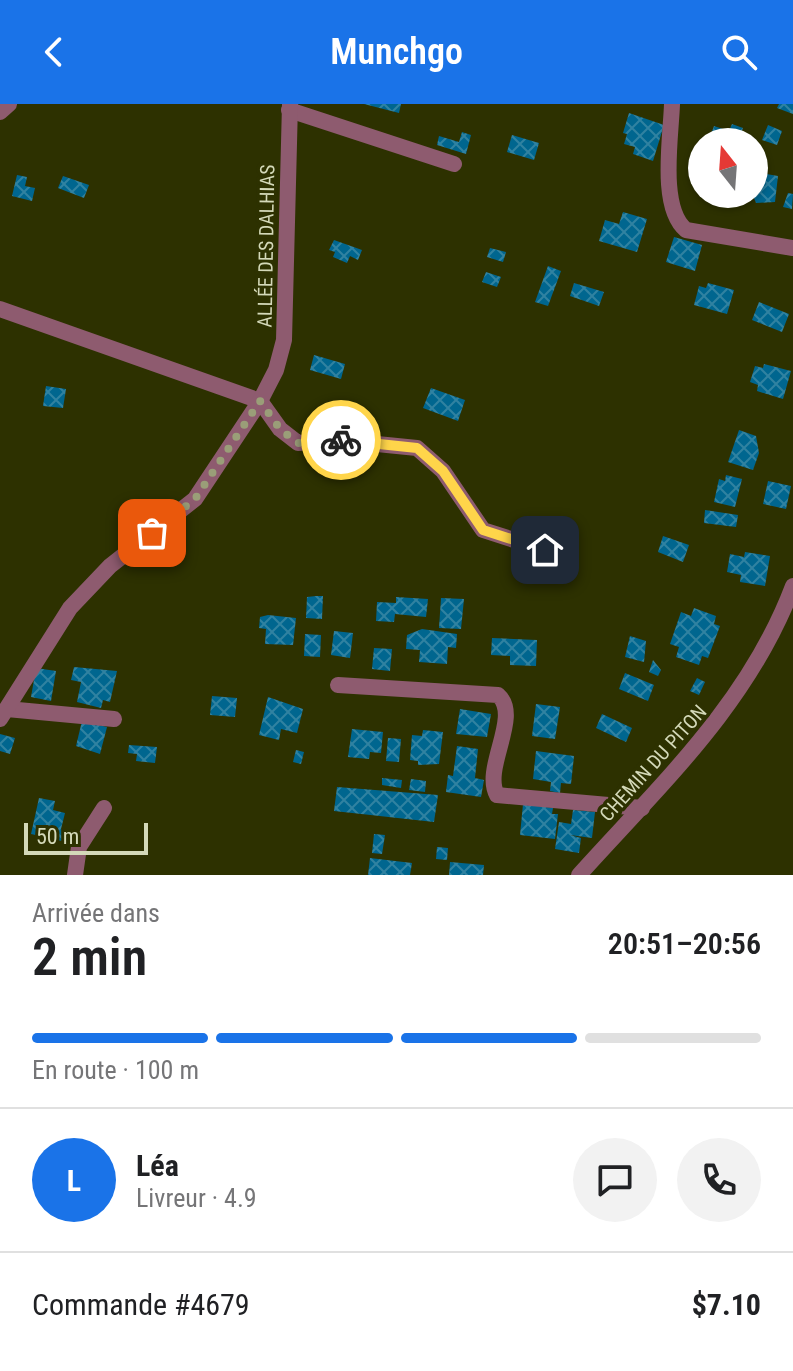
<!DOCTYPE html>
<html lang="fr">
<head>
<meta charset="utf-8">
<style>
  :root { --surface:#fff; --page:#f2f2f2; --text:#202124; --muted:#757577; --line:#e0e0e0; --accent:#1a73e8 }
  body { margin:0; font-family:"Roboto Condensed",sans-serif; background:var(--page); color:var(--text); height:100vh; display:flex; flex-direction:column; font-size:30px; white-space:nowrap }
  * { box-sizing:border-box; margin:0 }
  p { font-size:26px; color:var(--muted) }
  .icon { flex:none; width:44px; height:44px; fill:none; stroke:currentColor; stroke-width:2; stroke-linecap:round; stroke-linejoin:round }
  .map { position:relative; height:771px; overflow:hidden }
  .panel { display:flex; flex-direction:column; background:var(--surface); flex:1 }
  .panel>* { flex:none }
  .needle { width:52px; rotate:343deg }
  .controls { position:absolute; left:688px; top:24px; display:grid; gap:16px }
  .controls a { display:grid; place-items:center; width:80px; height:80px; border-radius:50%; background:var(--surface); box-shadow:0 2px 6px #0004; font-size:40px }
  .scale { position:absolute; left:24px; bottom:20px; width:124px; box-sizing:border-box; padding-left:8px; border:4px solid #d4d9b9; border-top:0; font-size:22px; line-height:28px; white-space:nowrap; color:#d4d9b9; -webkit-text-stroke:6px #2d3100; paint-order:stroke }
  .pin { position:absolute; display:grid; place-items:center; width:68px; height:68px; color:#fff; margin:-34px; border-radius:16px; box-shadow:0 4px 12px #0006 }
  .courier { position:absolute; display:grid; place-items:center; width:80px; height:80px; margin:-40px; border:6px solid #ffd54a; border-radius:50%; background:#fff; color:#222; box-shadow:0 2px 10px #0007 }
  .headline em { font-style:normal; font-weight:600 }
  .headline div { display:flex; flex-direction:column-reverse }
  .headline { display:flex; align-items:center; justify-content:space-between; height:136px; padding:0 32px }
  h1 { font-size:52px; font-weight:600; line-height:60px }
  .bar { display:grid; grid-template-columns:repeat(4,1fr); gap:12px 8px; align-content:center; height:96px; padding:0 32px }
  .bar i { height:10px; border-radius:6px; background:var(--line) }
  .bar .current { background:var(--accent) }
  .bar p { grid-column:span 4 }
  .line { display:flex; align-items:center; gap:20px; padding:0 32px; border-top:2px solid var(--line) }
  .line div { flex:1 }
  .round { display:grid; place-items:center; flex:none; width:84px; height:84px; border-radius:42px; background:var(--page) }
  header { display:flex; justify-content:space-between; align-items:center; height:104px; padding:0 32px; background:var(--accent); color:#fff; font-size:36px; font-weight:600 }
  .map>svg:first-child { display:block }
  .building { fill:url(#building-cross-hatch) }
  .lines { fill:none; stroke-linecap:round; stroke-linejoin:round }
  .minor { stroke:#8e5b6f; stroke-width:16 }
  .done { stroke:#9a9e78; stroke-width:8; stroke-dasharray:0 14.4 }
  .route { stroke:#ffd54a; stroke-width:10 }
  .labels { text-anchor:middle; stroke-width:7; stroke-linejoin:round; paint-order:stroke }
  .street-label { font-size:20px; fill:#d4d9b9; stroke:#2d3100 }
</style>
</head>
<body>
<header><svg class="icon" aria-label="back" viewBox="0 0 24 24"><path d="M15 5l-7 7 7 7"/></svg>Munchgo<svg class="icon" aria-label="search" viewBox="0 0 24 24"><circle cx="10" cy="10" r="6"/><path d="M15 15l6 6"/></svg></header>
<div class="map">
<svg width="793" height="771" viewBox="0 0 793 771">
  <defs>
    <pattern id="building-cross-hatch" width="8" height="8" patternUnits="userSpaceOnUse" patternTransform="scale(2)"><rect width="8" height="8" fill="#00668f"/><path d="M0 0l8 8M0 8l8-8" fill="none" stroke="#3082a1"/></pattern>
  </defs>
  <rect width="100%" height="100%" fill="#2d3100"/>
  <g class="building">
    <polygon points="364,0 401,0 399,9"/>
    <polygon points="779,0 793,0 793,10 777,4"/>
    <polygon points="629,9 664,21 653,57 633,50 635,43 624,40 627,30 623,29"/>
    <polygon points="732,20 743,24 738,38 708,38 714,22 729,27"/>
    <polygon points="768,21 782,27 777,41 762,36"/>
    <polygon points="462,28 471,31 466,50 437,41 439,32 459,38"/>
    <polygon points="512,31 539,39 534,56 507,48"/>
    <polygon points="754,68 778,72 775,98 756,99 754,94 745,93 754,90"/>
    <polygon points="17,71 27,73 25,82 35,84 32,97 12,92"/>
    <polygon points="63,72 89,81 84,94 58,84"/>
    <polygon points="788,89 793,90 792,105 783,103"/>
    <polygon points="623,108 647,115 637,148 599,137 605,116 619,120"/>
    <polygon points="674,133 702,141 695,167 666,158"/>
    <polygon points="334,136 362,146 358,156 350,152 347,159 333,153 335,148 329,146"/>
    <polygon points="490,144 506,148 503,158 487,153"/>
    <polygon points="548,162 561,167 548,202 535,198"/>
    <polygon points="486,168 501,173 497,183 482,178"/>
    <polygon points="574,179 604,188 599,202 570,192"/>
    <polygon points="708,179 734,186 727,210 694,201 699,182 706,184"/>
    <polygon points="759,198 789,210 782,228 752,216"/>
    <polygon points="314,251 345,260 341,275 310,266"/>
    <polygon points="764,260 791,267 783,295 757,287 758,281 750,278 755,262 763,264"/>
    <polygon points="46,282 66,285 63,304 43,302"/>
    <polygon points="431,284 465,296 458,317 423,304"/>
    <polygon points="739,326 756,332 759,349 753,366 728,358"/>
    <polygon points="726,371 742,375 735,403 714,398 719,375 725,377"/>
    <polygon points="768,377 791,382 786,405 763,400"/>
    <polygon points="705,406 738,411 736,423 704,419"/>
    <polygon points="663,432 689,441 683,458 658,448"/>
    <polygon points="745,448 770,452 765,482 740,478 741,471 727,468 730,450 744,453"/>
    <polygon points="316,492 323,492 322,515 306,514 307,493"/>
    <polygon points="396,493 428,495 426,513 395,510 394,518 376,517 377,498 396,499"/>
    <polygon points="441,494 464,495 461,525 439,524"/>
    <polygon points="694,504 716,512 714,520 720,522 708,554 702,552 699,561 676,553 679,543 670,540 681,508 691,512"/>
    <polygon points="268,511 296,514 293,541 265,540 266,525 259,524 260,513"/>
    <polygon points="422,525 457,530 456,544 448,543 447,560 419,558 420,546 406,545 407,531"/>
    <polygon points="334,527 353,529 350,554 331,551"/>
    <polygon points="305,530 321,531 320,553 304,552"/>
    <polygon points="630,532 646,537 644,558 625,553"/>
    <polygon points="492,534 537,536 536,562 510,561 510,552 491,551"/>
    <polygon points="374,544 392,545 390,567 372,565"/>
    <polygon points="653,556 661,566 658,572 649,568"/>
    <polygon points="74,563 117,567 110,598 103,596 101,604 77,598 81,578 71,576"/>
    <polygon points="36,564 56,567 51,597 31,593"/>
    <polygon points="625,569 654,581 648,597 619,585"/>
    <polygon points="697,574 705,578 699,591 690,587"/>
    <polygon points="212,592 237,594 235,613 210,611"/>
    <polygon points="268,593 303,605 297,629 281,625 279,636 259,631"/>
    <polygon points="536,600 560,603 555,635 532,632"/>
    <polygon points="460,605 491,610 487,633 456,630"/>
    <polygon points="602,610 632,624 626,638 596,624"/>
    <polygon points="82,617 107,623 100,650 76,642"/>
    <polygon points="352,625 383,628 381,649 370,648 369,655 348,653"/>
    <polygon points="423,626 443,628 439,660 418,661 418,657 410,656 412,631 422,632"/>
    <polygon points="0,630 15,634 10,650 0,647"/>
    <polygon points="388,634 401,635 399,658 386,657"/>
    <polygon points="129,641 157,643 155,659 136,657 137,650 128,649"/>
    <polygon points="457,642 478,645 475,674 484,676 481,693 446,688 448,671 453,672"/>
    <polygon points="296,646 304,648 301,660 293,658"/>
    <polygon points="536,647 574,652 571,680 561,679 560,689 550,687 551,678 533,675"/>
    <polygon points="382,674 402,676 401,684 382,681"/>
    <polygon points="411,675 426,677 425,688 409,686"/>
    <polygon points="337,683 438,691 434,718 334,707"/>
    <polygon points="39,694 55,697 53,706 65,709 61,725 68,727 66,738 31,730"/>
    <polygon points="523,700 553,704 552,710 558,710 555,735 520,731"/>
    <polygon points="573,706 595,708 592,734 570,731 581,734 579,749 555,745 559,718 571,720"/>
    <polygon points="374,730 385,731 382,750 372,749"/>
    <polygon points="437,743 448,744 447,756 436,755"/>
    <polygon points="370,754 412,759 410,771 368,771"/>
    <polygon points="450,758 484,761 483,771 449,771"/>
  </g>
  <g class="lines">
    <g class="minor">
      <path d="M672,0C671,33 659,104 686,126L793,144"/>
      <polyline points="289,6 454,60"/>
      <polyline points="0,8 9,0"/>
      <polyline points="0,205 260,297 280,325 298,339 337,336 417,344 443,367 483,426 545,446"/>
      <path d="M338,581L498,591C522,612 482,664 497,691L642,704"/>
      <polyline points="7,605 114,615"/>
      <polyline points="0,615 70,504 110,462 195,395 260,297 276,266 284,236 290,0"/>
      <polyline points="75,771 79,743 104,704"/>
      <path d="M579,771C661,680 749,599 793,482"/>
    </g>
  </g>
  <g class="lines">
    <polyline class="done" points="152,429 195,395 260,297 280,325 298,339 341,336"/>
    <polyline class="route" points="341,336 417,344 443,367 483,426 545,446"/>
  </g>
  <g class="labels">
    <g class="street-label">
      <text transform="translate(266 142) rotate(-89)" y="7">ALLÉE DES DALHIAS</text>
      <text transform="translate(653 659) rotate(-48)" y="7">CHEMIN DU PITON</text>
    </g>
  </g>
</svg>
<div class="controls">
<a><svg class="needle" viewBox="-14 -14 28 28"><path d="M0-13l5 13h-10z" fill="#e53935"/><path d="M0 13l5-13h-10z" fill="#757577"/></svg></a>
</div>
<div class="scale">50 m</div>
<div class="pin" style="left:152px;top:429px;background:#ea580c"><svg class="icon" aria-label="bag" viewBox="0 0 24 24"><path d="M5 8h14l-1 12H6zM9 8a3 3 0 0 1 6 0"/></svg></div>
<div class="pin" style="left:545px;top:446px;background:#1f2937"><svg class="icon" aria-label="home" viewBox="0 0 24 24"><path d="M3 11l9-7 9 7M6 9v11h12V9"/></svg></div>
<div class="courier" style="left:341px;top:336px"><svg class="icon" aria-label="bike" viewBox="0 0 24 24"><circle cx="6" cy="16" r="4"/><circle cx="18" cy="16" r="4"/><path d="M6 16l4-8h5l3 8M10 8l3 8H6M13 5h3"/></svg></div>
</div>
<section class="panel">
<div class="headline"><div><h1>2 min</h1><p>Arrivée dans</p></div><em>20:51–20:56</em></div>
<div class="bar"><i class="current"></i><i class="current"></i><i class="current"></i><i></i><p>En route · 100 m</p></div>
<div class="line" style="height:144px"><b class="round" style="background:var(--accent);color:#fff">L</b><div><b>Léa</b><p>Livreur · 4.9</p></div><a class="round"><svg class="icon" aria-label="chat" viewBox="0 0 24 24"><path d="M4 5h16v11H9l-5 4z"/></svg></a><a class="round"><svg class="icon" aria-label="phone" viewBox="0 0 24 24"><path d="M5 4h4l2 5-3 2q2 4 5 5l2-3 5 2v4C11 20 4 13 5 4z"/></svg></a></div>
<div class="line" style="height:104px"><div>Commande #4679</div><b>$7.10</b></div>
</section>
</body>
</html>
